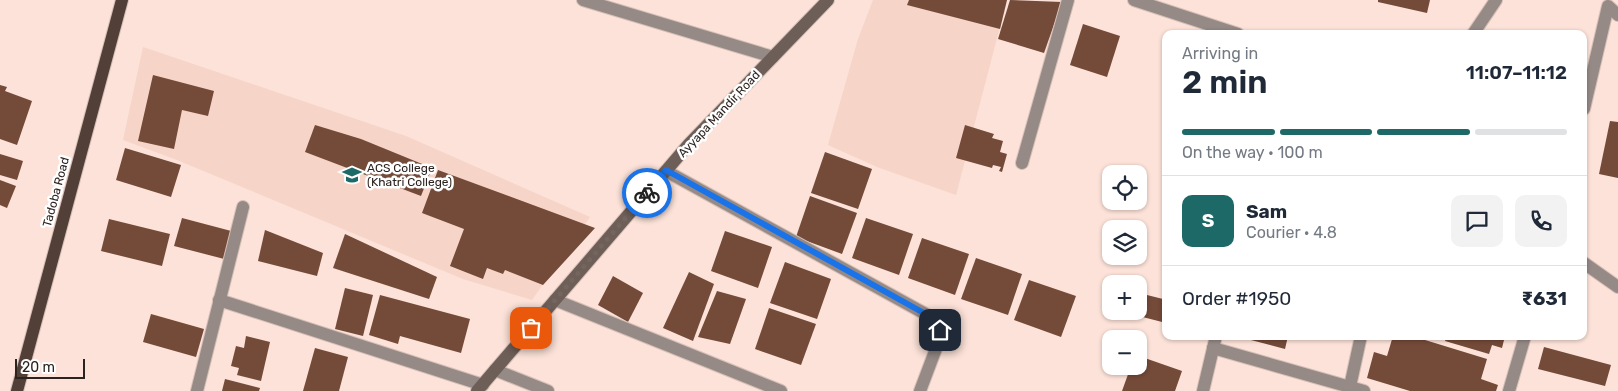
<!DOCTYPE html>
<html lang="en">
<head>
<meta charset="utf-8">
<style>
  :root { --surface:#fff; --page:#f2f2f3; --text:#1f2937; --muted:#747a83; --line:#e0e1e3; --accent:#1d6967 }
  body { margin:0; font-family:Rubik,sans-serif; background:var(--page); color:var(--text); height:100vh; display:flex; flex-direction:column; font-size:19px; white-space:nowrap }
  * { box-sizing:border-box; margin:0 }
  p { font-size:16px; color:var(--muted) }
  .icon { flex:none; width:28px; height:28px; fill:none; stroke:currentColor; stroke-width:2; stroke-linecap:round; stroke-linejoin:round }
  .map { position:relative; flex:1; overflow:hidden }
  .sheet { position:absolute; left:1162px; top:30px; width:425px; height:310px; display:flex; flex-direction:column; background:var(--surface); border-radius:10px; box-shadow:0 1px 4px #0004 }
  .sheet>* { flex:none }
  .tools { position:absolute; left:1102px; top:165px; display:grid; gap:10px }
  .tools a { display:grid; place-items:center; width:45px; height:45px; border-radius:10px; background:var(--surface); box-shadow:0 1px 4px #0004; font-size:25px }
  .scale { position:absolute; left:15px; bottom:12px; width:70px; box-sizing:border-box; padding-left:5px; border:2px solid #2c221e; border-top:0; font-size:14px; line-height:18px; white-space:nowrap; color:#2c221e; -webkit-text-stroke:4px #fff; paint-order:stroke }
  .pin { position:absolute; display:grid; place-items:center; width:42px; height:42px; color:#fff; margin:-21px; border-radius:10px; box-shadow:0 2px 8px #0006 }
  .courier { position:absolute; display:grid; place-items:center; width:50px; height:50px; margin:-25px; border:4px solid #1a73e8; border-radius:50%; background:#fff; color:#222; box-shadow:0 1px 6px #0007 }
  .head em { font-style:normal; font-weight:600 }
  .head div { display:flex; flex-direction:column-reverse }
  .head { display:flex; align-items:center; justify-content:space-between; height:85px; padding:0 20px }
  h1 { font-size:32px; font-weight:600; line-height:38px }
  .bar { display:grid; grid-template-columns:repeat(4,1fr); gap:8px 5px; align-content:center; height:60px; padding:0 20px }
  .bar i { height:6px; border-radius:4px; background:var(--line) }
  .bar .on { background:var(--accent) }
  .bar p { grid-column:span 4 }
  .line { display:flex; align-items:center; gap:12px; padding:0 20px; border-top:1px solid var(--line) }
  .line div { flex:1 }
  .round { display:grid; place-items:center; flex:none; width:52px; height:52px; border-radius:10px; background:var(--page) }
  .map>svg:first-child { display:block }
  .built { fill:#f7d4c8 }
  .building { fill:#744a39 }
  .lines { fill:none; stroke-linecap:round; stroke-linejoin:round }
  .street-casing { stroke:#d7bfb7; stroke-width:14 }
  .secondary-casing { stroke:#d7bfb7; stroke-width:14 }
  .primary-casing { stroke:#d7bfb7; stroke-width:14 }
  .street { stroke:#958a86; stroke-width:12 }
  .secondary { stroke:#6d5e58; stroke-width:12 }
  .primary { stroke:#513f38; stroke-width:12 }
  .done { stroke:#75655f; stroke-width:5; stroke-dasharray:0 9 }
  .route { stroke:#1a73e8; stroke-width:6 }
  .labels { text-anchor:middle; stroke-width:5; stroke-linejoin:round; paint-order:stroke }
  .street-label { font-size:12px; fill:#2c221e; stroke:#fff }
  .poi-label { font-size:12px; fill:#2c221e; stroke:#fff; text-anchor:start }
</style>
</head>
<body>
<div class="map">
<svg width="1618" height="391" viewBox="0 0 1618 391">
  <rect width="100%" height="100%" fill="#fce2d8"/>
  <g class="built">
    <polygon points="873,0 1007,0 956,195 877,167 828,145 858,39"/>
    <polygon points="143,47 406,136 590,217 532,300 463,279 177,160 123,140"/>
  </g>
  <g class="building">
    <polygon points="909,0 1007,0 1000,29 907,5"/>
    <polygon points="1010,0 1062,2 1044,53 998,39"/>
    <polygon points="1378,0 1430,0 1427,13 1378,2"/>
    <polygon points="1083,24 1120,36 1107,77 1070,65"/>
    <polygon points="153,75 214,91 208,116 182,110 174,149 138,141"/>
    <polygon points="0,85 7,87 5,91 32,101 17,145 0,139"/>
    <polygon points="1610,121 1618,122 1618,178 1599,174"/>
    <polygon points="315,125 361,139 432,168 421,196 305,152"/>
    <polygon points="965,125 994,134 992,138 1003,141 1000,152 1007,154 1002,172 999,171 1001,167 993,165 992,168 956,158"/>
    <polygon points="125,148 181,165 171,197 116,180"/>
    <polygon points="825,152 872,169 858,209 811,193"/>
    <polygon points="0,154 23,161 17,180 0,175"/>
    <polygon points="438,170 595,228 543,285 505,270 503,274 487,268 483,279 450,266 464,229 422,213"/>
    <polygon points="0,180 16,186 7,208 0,205"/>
    <polygon points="810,196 857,213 842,254 796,237"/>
    <polygon points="182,218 235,232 228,260 174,246"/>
    <polygon points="866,218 913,234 899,275 852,258"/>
    <polygon points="109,219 170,234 162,266 101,251"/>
    <polygon points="265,230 323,253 317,276 258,261"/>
    <polygon points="725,231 772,247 758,288 711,271"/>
    <polygon points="345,234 437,277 429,299 333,268"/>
    <polygon points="922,238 969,254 955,295 908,278"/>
    <polygon points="976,258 1022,274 1008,315 961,299"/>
    <polygon points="785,262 831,279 817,319 770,303"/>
    <polygon points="689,272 714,284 693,341 663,328"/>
    <polygon points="613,276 643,293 628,322 598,305"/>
    <polygon points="1029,280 1076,296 1061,337 1014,320"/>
    <polygon points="345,288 373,295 363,336 335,329"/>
    <polygon points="717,291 746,299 730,344 698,337"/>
    <polygon points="1166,291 1166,323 1131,314 1132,311 1139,311 1139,293 1163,299"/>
    <polygon points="380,295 470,319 461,353 400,336 398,344 369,335"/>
    <polygon points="769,308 816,324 801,365 755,349"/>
    <polygon points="151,314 204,329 196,357 143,342"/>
    <polygon points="246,336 270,342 261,381 237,375 239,368 231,366 236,346 244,348"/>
    <polygon points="1247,336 1288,336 1285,349 1247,339"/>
    <polygon points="1393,336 1412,336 1487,359 1481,379 1498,385 1496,391 1410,391 1367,378 1374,352 1387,356"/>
    <polygon points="1447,336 1505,336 1502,348 1492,345 1489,354 1445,341"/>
    <polygon points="1544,347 1611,365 1605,386 1538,369"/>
    <polygon points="315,348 348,357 339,391 303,391"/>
    <polygon points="1139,356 1182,371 1175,391 1122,391 1131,366 1139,366"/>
    <polygon points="225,379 260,388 259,391 222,391"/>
  </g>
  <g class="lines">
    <g class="street-casing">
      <g id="street">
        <polyline points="583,0 773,57"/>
        <polyline points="1134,0 1238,34"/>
        <polyline points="1473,34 1496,0"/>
        <polyline points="1584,109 1608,6 1618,15"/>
        <polyline points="1022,163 1068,0"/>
        <polyline points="666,171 931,317 940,330 940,338 920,391"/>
        <polyline points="1584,263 1618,287"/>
        <polyline points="219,300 483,385"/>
        <polyline points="555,300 781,391"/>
        <polyline points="1213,348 1364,391"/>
        <polyline points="495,370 548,391"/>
        <polyline points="197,391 243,207"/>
        <polyline points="1203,391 1216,336"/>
        <polyline points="1349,391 1361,336"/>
        <polyline points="1509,391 1525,336"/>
      </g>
    </g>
    <g class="secondary-casing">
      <polyline id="secondary" points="477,391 689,144 828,0"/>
    </g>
    <g class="primary-casing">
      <polyline id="primary" points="17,391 122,0"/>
    </g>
    <use href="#street" class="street"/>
    <use href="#secondary" class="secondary"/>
    <use href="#primary" class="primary"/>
  </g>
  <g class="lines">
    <polyline class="done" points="531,328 647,193"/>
    <polyline class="route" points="647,193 666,170 931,317 940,330"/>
  </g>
  <defs>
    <g id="university-bare" transform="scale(1.5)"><path d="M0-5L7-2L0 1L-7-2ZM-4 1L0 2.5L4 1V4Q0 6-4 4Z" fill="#1d6967" stroke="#fff" stroke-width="2.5" paint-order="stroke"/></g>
  </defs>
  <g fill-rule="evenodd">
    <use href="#university-bare" x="352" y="175"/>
  </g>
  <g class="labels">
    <g class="street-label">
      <text transform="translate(719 114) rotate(-47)" y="4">Ayyapa Mandir Road</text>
      <text transform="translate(56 192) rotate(-75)" y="4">Tadoba Road</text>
    </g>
    <g class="poi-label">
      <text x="367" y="172">ACS College<tspan x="367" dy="14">(Khatri College)</tspan></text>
    </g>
  </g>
</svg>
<div class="tools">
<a><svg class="icon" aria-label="locate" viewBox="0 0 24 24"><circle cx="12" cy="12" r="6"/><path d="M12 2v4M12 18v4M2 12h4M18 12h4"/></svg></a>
<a><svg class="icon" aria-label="layers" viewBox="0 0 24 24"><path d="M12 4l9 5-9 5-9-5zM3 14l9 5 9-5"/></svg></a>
<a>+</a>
<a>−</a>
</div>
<div class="scale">20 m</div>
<div class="pin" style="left:531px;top:328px;background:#ea580c"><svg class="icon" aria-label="bag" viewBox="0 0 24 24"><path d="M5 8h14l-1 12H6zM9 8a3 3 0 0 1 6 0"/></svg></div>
<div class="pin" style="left:940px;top:330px;background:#1f2937"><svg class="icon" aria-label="home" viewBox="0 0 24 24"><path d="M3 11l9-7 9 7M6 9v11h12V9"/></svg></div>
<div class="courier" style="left:647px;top:193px"><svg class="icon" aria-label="bike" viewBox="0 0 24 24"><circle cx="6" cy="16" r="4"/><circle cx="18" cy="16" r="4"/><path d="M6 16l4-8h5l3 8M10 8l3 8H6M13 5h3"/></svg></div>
<section class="sheet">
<div class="head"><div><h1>2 min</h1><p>Arriving in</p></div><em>11:07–11:12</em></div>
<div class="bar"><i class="on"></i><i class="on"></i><i class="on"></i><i></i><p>On the way · 100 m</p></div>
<div class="line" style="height:90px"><b class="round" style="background:var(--accent);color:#fff">S</b><div><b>Sam</b><p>Courier · 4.8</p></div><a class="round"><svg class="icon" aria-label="chat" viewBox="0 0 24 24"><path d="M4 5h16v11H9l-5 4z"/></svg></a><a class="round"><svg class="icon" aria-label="phone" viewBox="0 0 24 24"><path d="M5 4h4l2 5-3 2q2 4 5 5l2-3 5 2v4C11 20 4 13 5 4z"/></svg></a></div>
<div class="line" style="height:65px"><div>Order #1950</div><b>₹631</b></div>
</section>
</div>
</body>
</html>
